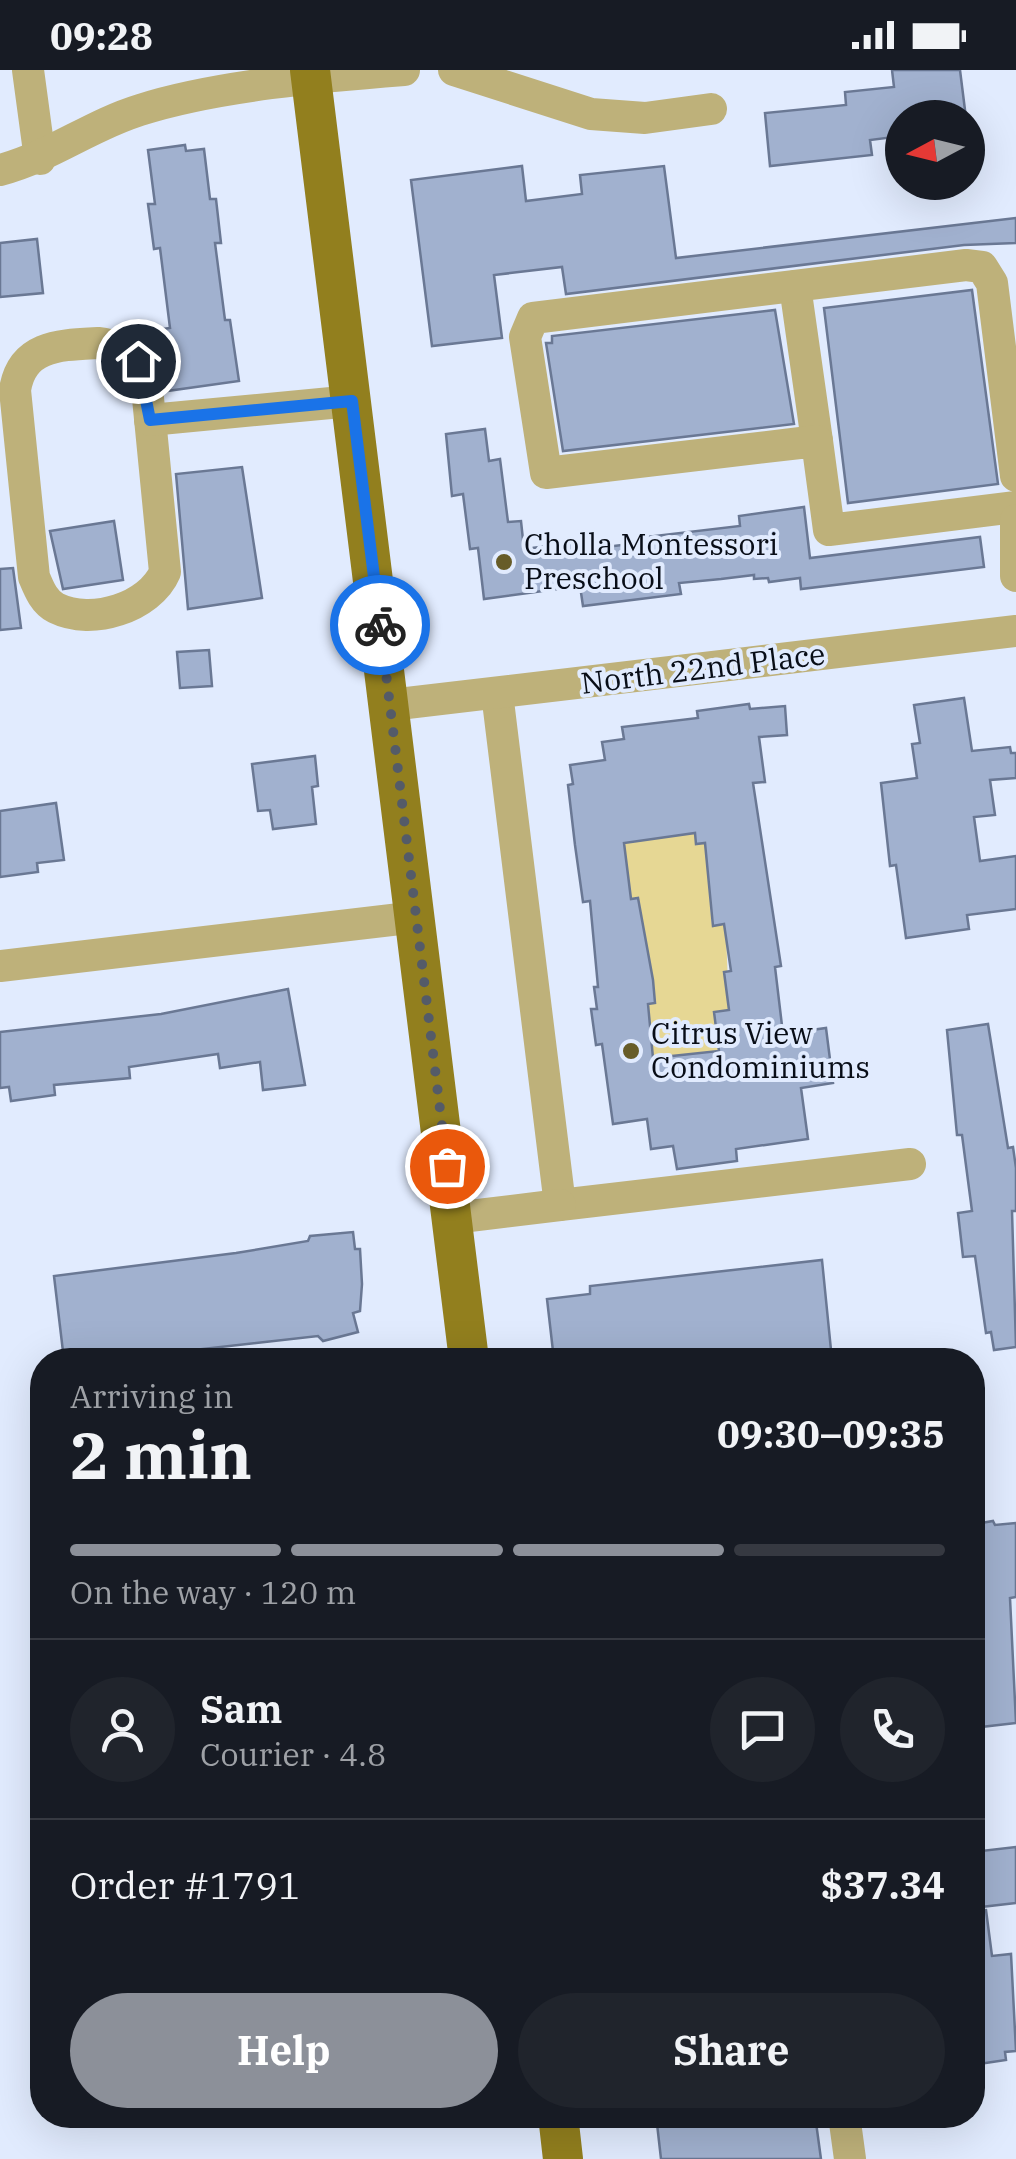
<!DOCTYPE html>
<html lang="en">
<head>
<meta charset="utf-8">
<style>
  :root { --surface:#171b24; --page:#20242c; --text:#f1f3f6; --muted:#9ea1a6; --line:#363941; --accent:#8c9099 }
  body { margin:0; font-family:"IBM Plex Serif",serif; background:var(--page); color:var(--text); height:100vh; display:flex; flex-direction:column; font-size:38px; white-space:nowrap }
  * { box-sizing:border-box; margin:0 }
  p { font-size:32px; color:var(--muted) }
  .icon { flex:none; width:55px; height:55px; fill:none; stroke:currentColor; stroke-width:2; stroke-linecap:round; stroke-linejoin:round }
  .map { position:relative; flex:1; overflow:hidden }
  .side { position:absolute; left:30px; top:1278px; width:955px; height:780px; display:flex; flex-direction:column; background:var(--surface); border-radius:40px; box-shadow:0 10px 40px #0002 }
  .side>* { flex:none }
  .needle { width:65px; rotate:263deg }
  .controls { position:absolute; left:885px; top:30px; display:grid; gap:20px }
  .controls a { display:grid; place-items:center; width:100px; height:100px; border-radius:50%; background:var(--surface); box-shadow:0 10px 40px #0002; font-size:50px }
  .pin { position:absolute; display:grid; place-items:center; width:85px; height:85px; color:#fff; margin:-42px; border:5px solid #fff; border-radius:50%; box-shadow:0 2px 10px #0007 }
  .courier { position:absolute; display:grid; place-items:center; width:100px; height:100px; margin:-50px; border:8px solid #1a73e8; border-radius:50%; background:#fff; color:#222; box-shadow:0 2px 12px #0007 }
  .overview em { font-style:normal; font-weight:700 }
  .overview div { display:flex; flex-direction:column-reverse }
  .overview { display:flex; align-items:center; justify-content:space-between; height:170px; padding:0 40px }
  h1 { font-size:65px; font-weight:700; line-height:75px }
  .bar { display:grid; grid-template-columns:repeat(4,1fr); gap:15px 10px; align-content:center; height:120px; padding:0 40px }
  .bar i { height:12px; border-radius:8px; background:var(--line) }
  .bar .active { background:var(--accent) }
  .bar p { grid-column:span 4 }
  .line { display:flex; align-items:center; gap:25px; padding:0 40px; border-top:2px solid var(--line) }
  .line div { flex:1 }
  .round { display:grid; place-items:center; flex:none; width:105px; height:105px; border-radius:52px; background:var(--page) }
  .button { display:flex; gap:20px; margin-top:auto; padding:20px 40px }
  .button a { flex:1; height:115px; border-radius:60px; background:var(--accent); color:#fff; font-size:40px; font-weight:700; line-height:115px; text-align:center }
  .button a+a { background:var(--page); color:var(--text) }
  .status { display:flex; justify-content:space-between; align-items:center; height:70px; padding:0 50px; background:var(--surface); direction:ltr }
  .status svg { height:28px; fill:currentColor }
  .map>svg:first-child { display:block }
  .green { fill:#e6d794 }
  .building { fill:#a1b1cf; stroke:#6a7894; stroke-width:2.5; fill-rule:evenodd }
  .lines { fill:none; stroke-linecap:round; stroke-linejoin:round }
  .minor { stroke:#beb17a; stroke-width:32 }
  .major { stroke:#927f1e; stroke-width:40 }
  .done { stroke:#545b68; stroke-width:10; stroke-dasharray:0 18 }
  .route { stroke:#1a73e8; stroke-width:12 }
  .poi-dot { fill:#675c28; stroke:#e1ebfe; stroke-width:4 }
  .labels { text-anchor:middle; stroke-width:8; stroke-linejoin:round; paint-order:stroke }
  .poi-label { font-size:30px; fill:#080d17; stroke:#e1ebfe; text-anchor:start }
  .street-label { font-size:30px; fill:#080d17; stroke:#e1ebfe }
</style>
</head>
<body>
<div class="status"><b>09:28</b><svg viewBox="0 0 49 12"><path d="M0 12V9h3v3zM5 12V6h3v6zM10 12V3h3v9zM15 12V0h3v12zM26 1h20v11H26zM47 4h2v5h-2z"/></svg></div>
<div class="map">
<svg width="1016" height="2089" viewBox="0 0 1016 2089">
  <rect width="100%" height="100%" fill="#e1ebfe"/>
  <polygon class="green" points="694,759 696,774 705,773 717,833 710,835 712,855 724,854 726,863 729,940 714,942 728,983 653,989 638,828 631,829 623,767"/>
  <g class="building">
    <polygon points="892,0 960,0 966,48 902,48 902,66 870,70 872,85 770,96 765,43 846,35 845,22 894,17"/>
    <polygon points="185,75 186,81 204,79 210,129 216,129 221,173 215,173 225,250 230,250 239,311 167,321 155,260 170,258 160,178 154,179 148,134 155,134 148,80"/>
    <polygon points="522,96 526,131 582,124 580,105 664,96 676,188 1016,148 1016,173 964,175 566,224 562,197 494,205 502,268 432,276 411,110"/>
    <polygon points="37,169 43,223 0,227 0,173"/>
    <polygon points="972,220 998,414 848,433 824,238"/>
    <polygon points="775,240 794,354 563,381 546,273 552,273 552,266"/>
    <polygon points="485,359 489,391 500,389 508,452 521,451 524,479 596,470 597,478 647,472 646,467 740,456 739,446 804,437 810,488 980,467 984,497 801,519 800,508 769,512 768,508 754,509 754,505 721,509 679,513 681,524 583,536 580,516 484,529 478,478 470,479 463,424 452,426 446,364"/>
    <polygon points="242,397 262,528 188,539 176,404"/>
    <polygon points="114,451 123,510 63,519 50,461"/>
    <polygon points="13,498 21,558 0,560 0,499"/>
    <polygon points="209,580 212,616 180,618 177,582"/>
    <polygon points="964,628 972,681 1010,677 1011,683 1016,683 1016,708 990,710 995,745 974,747 980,791 1016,786 1016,839 967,845 969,859 906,868 896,795 890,796 881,713 917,708 912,674 920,673 914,635"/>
    <path d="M749,634L750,639L785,636L787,665L759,667L765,712L753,713L781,896L775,897L783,964L826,958L833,1013L801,1018L808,1069L736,1079L737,1091L677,1099L673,1076L651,1079L647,1049L613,1054L602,974L596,975L591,939H597L594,917H598L590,831L583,832L575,775L568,715L573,714L570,695L605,690L602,672L624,669L622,657L698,648L697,641ZM695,763L696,774L705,773L713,856L724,854L731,901L724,902L729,940L714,942L719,981L653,988L648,934L655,933L653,910L638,828L631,829L624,773Z"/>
    <polygon points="315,686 318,716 312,717 316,754 273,759 270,740 258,741 252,694"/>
    <polygon points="56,733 64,790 37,793 38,802 0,807 0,741"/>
    <polygon points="288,919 305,1015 263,1020 260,992 220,998 218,984 129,997 130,1008 54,1015 55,1025 11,1031 9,1017 0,1018 0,962 161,944"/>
    <polygon points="988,954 1008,1078 1013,1077 1016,1098 1016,1141 1012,1141 1016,1277 994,1280 991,1262 986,1263 975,1186 963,1187 958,1143 972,1141 962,1065 957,1065 947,960"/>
    <polygon points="353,1162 355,1179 360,1179 362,1214 360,1241 353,1243 358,1262 323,1271 318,1266 105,1290 64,1290 54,1206 236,1183 308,1171 310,1166"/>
    <polygon points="822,1190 832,1290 554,1290 547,1229 590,1224 590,1216"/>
    <polygon points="993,1451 995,1455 1016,1453 1016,1527 1010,1528 1016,1653 972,1658 972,1464 975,1454"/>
    <polygon points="1016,1777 1016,1833 972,1838 972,1782"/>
    <polygon points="986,1840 992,1886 1011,1884 1016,1981 1005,1982 1006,1990 972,1995 972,1841"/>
    <polygon points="656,2045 815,2045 821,2089 661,2089"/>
  </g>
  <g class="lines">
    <g class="minor">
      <polyline points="28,0 40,89"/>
      <polyline points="454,0 591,44 645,48 711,39"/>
      <path d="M0,100C50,87 91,55 140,40C214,16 326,6 404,0"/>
      <polyline points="795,216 817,371"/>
      <path d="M98,273C130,277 137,289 147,318L165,502C150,537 92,556 56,538C44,532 39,519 34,507L15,320C22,275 60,275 98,273Z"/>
      <polyline points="150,350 352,331"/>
      <polyline points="1016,406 992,213 982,197 966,195 533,248 525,267 546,403 817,371 829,460 1016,437"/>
      <polyline points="1016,450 1016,506"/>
      <polyline points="497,623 560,1135 910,1094"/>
      <polyline points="390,635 1016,561"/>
      <polyline points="0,896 417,847"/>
      <polyline points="453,1148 560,1135"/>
      <polyline points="844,2045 850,2089"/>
    </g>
    <g class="major">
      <polyline points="310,0 469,1290"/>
      <polyline points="558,2045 563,2089"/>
    </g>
  </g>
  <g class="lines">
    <polyline class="done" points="380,555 447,1096"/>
    <polyline class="route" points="138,291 150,350 352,331 380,555"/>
  </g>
  <g class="poi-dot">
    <circle cx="504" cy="492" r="10"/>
    <circle cx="631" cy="981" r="10"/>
  </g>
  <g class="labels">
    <g class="poi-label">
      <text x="524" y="485">Cholla Montessori<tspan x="524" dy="34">Preschool</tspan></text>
      <text x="651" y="974">Citrus View<tspan x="651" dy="34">Condominiums</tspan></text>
    </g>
    <g class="street-label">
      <text transform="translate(703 599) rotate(-7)" y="10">North 22nd Place</text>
    </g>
  </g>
</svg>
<div class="controls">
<a><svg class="needle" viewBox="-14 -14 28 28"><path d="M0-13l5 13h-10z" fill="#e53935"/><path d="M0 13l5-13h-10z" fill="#9ea1a6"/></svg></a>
</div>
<div class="pin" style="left:447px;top:1096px;background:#ea580c"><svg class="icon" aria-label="bag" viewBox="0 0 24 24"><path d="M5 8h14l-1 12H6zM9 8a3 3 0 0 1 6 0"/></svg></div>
<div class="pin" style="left:138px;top:291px;background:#1f2937"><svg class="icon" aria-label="home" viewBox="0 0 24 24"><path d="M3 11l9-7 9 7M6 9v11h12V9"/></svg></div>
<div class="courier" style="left:380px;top:555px"><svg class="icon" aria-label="bike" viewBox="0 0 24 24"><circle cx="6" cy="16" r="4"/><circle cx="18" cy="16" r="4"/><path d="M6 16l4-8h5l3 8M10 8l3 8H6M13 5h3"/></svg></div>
<section class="side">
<div class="overview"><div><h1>2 min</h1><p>Arriving in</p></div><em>09:30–09:35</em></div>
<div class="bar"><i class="active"></i><i class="active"></i><i class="active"></i><i></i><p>On the way · 120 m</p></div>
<div class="line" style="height:180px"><a class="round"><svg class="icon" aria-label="person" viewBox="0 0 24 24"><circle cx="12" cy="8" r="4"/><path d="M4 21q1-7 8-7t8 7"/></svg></a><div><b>Sam</b><p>Courier · 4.8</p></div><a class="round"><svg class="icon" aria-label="chat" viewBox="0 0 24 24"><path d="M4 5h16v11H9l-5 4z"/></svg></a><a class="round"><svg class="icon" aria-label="phone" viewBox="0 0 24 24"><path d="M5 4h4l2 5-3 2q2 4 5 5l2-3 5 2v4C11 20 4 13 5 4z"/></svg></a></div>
<div class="line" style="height:130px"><div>Order #1791</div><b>$37.34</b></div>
<div class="button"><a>Help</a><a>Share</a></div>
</section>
</div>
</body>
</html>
